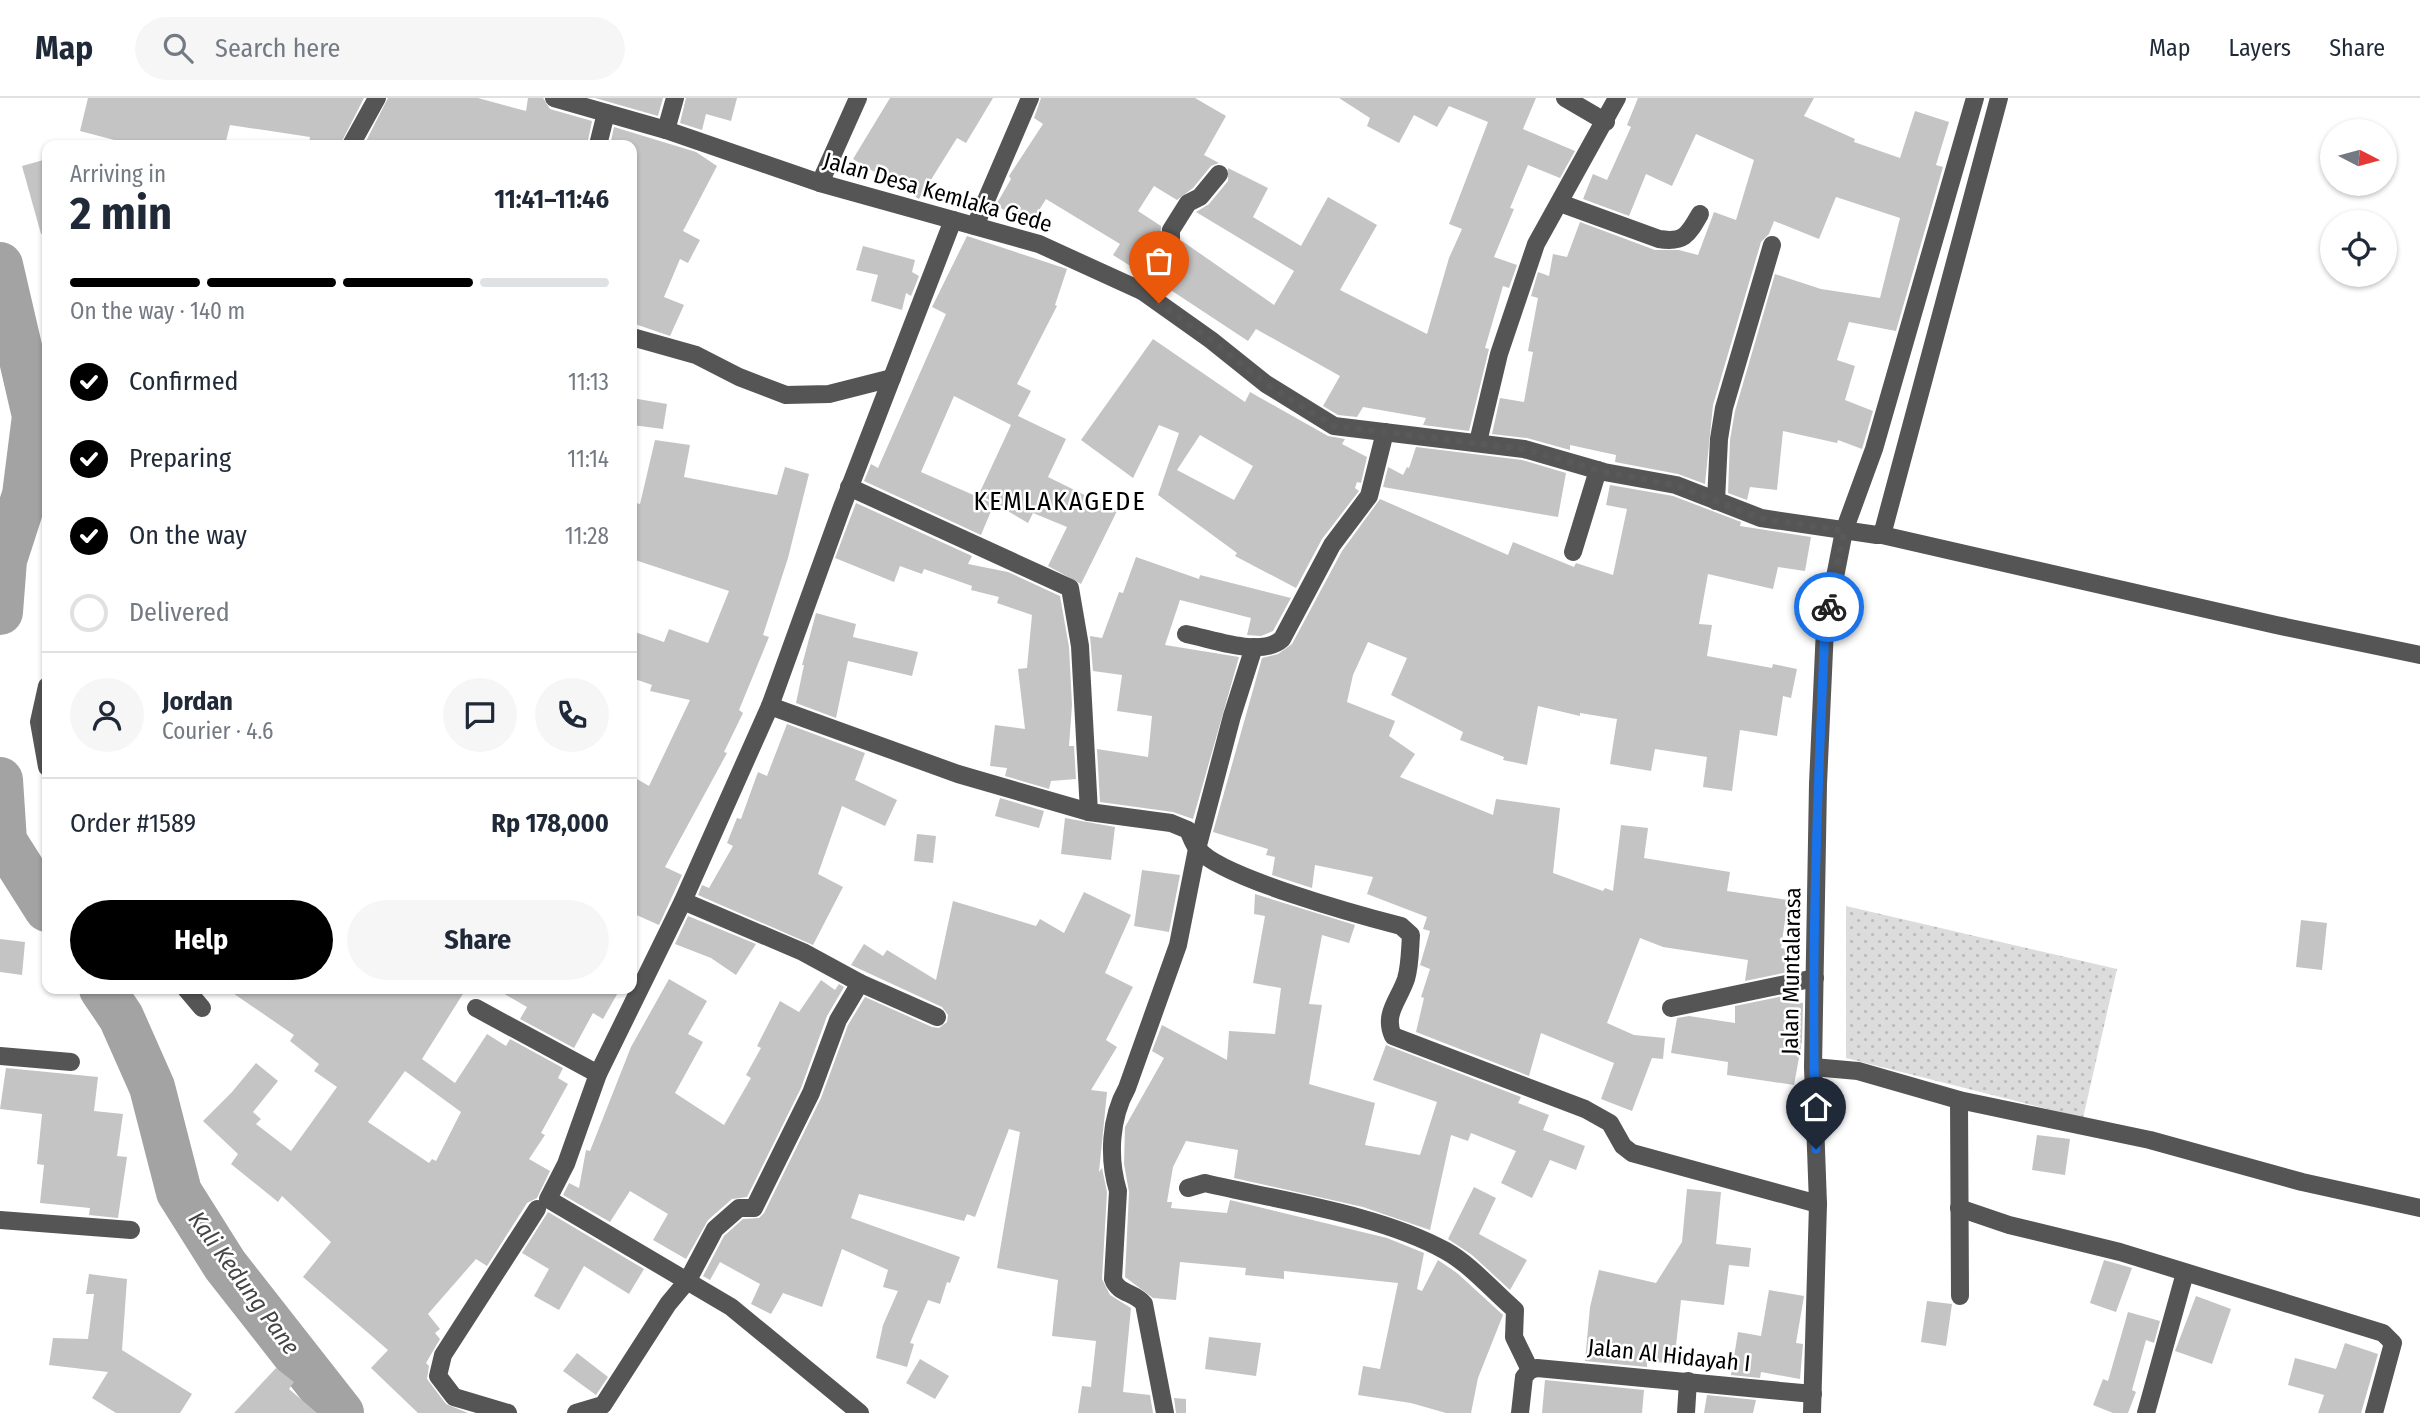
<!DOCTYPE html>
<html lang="en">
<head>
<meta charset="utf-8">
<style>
  :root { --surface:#fff; --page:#f6f6f7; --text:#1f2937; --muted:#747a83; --line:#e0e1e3; --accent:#000 }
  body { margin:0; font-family:"Fira Sans Condensed",sans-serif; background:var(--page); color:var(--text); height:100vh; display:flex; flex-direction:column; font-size:26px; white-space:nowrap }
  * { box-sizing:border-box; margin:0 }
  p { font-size:23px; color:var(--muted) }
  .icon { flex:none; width:38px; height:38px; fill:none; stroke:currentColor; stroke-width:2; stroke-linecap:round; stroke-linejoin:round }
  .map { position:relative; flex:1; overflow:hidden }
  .details { position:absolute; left:42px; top:42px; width:595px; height:854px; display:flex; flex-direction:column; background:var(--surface); border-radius:14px; box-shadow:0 2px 5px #0004 }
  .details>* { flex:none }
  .needle { width:46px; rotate:96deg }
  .tools { position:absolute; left:2320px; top:21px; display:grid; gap:14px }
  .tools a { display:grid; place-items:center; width:77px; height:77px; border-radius:50%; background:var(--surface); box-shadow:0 2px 5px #0004; font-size:35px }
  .pin { position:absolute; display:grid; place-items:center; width:60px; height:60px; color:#fff; margin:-72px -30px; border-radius:50% 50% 50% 0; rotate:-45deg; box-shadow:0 0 7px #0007 }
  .pin .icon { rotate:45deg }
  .courier { position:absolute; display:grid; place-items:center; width:70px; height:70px; margin:-35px; border:5px solid #1a73e8; border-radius:50%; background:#fff; color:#222; box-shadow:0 2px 9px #0007 }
  .overview em { font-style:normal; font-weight:700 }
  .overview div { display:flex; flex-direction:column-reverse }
  .overview { display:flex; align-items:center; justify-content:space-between; height:119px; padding:0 28px }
  h1 { font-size:46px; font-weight:700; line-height:52px }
  .bar { display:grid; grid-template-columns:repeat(4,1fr); gap:10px 7px; align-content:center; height:84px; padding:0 28px }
  .bar i { height:9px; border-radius:5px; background:var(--line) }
  .bar .on { background:var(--accent) }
  .bar p { grid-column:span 4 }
  .line { display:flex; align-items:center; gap:18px; padding:0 28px; border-top:2px solid var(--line) }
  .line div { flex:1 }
  .round { display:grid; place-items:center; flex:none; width:74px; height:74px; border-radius:37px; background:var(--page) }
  ol { padding:0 28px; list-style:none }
  li { display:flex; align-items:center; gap:21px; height:77px }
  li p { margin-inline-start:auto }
  li .icon { padding:7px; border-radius:50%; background:var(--accent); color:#fff; stroke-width:4 }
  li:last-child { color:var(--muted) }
  li i { width:38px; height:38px; border:4px solid var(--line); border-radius:50% }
  .primary-button { display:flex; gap:14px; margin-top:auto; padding:14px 28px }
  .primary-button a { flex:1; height:80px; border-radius:42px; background:var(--accent); color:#fff; font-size:28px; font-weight:700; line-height:80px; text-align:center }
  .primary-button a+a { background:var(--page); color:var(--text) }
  header { display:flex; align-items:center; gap:42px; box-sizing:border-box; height:98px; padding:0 35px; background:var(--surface); border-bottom:2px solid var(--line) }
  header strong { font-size:33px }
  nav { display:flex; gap:38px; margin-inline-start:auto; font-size:24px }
  .search { width:490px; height:63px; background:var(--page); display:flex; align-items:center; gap:18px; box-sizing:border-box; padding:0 24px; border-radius:38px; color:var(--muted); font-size:26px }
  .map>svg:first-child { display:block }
  .grass { fill:url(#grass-dots) }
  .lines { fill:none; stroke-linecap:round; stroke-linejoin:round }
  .river { stroke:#a3a3a3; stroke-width:46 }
  .building { fill:#c4c4c4; fill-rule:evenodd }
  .minor { stroke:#555; stroke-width:18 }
  .done { stroke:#595959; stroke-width:7; stroke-dasharray:0 12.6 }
  .route { stroke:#1a73e8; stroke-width:9 }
  .labels { text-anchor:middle; stroke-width:5; stroke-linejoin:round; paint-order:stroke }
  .street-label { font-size:23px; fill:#000; stroke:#fff }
  .water-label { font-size:24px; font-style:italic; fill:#444; stroke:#fff }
  .quarter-label { font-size:26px; letter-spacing:2px; fill:#000; stroke:#fff }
</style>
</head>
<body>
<header>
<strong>Map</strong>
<div class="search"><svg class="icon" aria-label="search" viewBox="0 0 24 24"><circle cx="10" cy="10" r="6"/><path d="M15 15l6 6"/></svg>Search here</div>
<nav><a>Map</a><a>Layers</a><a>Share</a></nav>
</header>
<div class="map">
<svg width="2420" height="1315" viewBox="0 0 2420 1315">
  <defs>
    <pattern id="grass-dots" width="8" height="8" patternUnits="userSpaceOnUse" patternTransform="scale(1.75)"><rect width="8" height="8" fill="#dcdcdc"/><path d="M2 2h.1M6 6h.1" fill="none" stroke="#bbb" stroke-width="1.8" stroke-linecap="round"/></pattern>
  </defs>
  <rect width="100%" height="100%" fill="#fff"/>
  <polygon class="grass" points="1846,808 2117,871 2083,1020 1846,960"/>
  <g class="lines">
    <g class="river">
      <polyline points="0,167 35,318 25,397 4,462 0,514"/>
      <polyline points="0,682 4,743 47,811"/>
      <polyline points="102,891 121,919 152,989 179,1094 225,1167 341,1315"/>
    </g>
  </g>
  <g class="building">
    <polygon points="88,0 364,0 340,47 309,47 310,39 230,27 225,47 117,47 118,43 80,33"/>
    <polygon points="388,0 478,0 526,13 528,0 543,0 550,11 592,23 587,47 364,47"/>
    <polygon points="595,0 663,0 658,18"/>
    <polygon points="686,0 737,0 731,23 706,16 702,32 680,25"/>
    <polygon points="890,0 993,0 966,45 957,40 919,101 853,61"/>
    <polygon points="1041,0 1195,0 1226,18 1204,57 1219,65 1211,68 1193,90 1177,102 1154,88 1138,113 1161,128 1160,142 1140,174 1113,157 1120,146 1046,101 1029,128 996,107 1011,81 1009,78 1043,26 1034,20"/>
    <polygon points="1339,0 1536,0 1523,31 1575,53 1560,80 1528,67 1510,110 1514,111 1494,159 1517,167 1509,190 1503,188 1485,250 1489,251 1469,333 1423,327 1426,320 1363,309 1357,319 1338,317 1323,308 1340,278 1256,231 1248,243 1160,185 1182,143 1274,207 1294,173 1196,114 1209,106 1228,83 1228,70 1268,90 1253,119 1301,148 1328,99 1377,127 1340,192 1427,236 1449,160 1462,131 1449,126 1488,24 1449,8 1437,29 1414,17 1399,45 1367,28 1370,20"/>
    <polygon points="1638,0 1814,0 1804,18 1855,41 1854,44 1900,60 1915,13 1949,24 1936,67 1943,69 1896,233 1849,224 1837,262 1855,268 1845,302 1873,313 1862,351 1838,342 1837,345 1783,333 1777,392 1750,389 1747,402 1728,395 1730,342 1735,313 1775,176 1821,191 1880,200 1900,120 1836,99 1819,141 1774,123 1769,136 1761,144 1713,307 1705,386 1678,376 1615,364 1616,357 1570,347 1570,352 1527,340 1492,336 1500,300 1524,304 1533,254 1528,253 1538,200 1531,198 1538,174 1549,178 1553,156 1567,159 1580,124 1655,152 1679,152 1698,157 1714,114 1736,122 1754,62 1696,36 1672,88 1646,76 1629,118 1583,101 1593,76 1607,82 1631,29 1627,27"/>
    <polygon points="614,29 696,54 717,68 683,133 700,142 688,165 680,161 664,199 684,207 670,238 632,225 632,47 610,47"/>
    <polygon points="47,61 47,135 41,136 22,68"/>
    <polygon points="967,138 1067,171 1055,207 1057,208 1017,286 1031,293 1018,318 1066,341 1048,379 1117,413 1081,486 1048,468 1067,429 1033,415 1028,425 979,396 1011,327 954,298 921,374 994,406 981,437 864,383 871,366 878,370 946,216 932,209"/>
    <polygon points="863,148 915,162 912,174 919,178 911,198 906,195 902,212 871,203 878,177 856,172"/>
    <path d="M1153,241L1245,304L1250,294L1328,338L1345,341L1342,346L1367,359L1361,385L1357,384L1355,390L1359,393L1322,441L1296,490L1235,458L1237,455L1158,397L1179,335L1159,327L1133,380L1081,342ZM1200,337L1253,368L1234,402L1177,372Z"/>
    <polygon points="632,300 667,306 663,331 632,327"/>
    <polygon points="655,342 690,347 684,379 777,397 785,369 809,376 788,460 763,537 769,539 739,612 743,615 724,654 727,655 665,769 682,777 659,827 632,815 632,678 649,688 690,602 650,593 652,587 632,580 632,533 664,544 669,531 708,545 729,493 632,461 632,404 640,406"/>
    <polygon points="1416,349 1522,362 1566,375 1558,419 1383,389 1388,369 1403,377 1407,369 1409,370"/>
    <polygon points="1610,387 1673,398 1741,424 1740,428 1811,439 1805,473 1778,469 1773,491 1708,476 1699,526 1712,527 1707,558 1772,570 1773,566 1797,571 1791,600 1783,598 1777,638 1740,632 1732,693 1703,689 1707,659 1655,651 1651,673 1610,666 1617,621 1580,615 1580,618 1538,608 1527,667 1503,662 1504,659 1460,642 1463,634 1391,597 1407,560 1368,544 1353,577 1347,604 1395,623 1389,638 1415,656 1400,679 1493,717 1496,701 1560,710 1553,775 1603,793 1605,790 1613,793 1621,727 1648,730 1644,760 1730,774 1727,793 1788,802 1781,850 1791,851 1788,874 1745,883 1748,862 1663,849 1640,840 1607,925 1634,937 1665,940 1663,961 1652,960 1632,1013 1601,1001 1614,965 1541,935 1529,978 1416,934 1424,900 1421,899 1430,871 1420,867 1430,833 1423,831 1427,819 1367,796 1373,779 1315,767 1312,790 1272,777 1275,759 1266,757 1268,751 1213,734 1262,560 1278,556 1292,546 1342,453 1380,401 1508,457 1513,444 1574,469 1576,465 1613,477 1627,411 1606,407"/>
    <polygon points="856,405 972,458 968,466 1008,474 1060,498 1069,549 1072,607 1069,648 1074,648 1076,681 1051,683 1049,691 1005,678 1007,670 990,668 995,627 1025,631 1018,571 1027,570 1032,517 997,505 999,499 971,492 972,488 924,471 922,476 900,468 894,484 835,460"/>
    <polygon points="1136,459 1199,481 1200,477 1291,500 1273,533 1261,538 1247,537 1251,520 1180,502 1165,547 1239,559 1193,721 1173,714 1100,704 1097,651 1148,659 1152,618 1117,613 1122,577 1093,573 1090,538 1102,540 1119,494 1123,495"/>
    <polygon points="816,515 856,526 853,539 918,554 912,578 848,563 836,620 796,605 804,567 802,567"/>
    <polygon points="787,626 865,655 855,682 897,702 885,728 842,708 818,776 843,789 813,847 698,797 702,787 709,790 733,748 727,745 737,720 741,721 758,674 767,678"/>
    <polygon points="1000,700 1044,713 1039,730 995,718"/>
    <polygon points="1065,720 1115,729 1111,762 1061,756"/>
    <polygon points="917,736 936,738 933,765 914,763"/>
    <polygon points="1142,772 1180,777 1169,834 1134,828"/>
    <polygon points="1084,794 1131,817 1105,875 1133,889 1106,942 1117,949 1091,992 1107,994 1099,1074 1102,1070 1107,1094 1102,1181 1110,1197 1131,1210 1123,1294 1150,1297 1153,1315 1078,1315 1082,1288 1091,1289 1096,1243 1052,1238 1058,1182 997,1170 1020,1034 1009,1031 975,1119 967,1116 964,1123 859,1096 851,1120 960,1159 950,1185 947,1184 940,1206 928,1202 910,1245 914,1246 907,1269 876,1260 883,1227 898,1193 883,1189 888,1172 842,1151 822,1209 783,1195 771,1216 751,1206 760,1186 720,1164 710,1182 703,1178 724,1138 743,1121 759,1120 764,1115 821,1000 848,927 865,899 932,929 939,930 947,924 948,917 942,909 851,867 864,846 883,858 887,852 936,882 953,803 1036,828 1040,821 1064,835"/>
    <polygon points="1255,796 1355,827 1349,845 1322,837 1309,906 1322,907 1309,986 1375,1005 1365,1047 1420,1057 1437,1004 1373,982 1386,947 1521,999 1518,1005 1549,1017 1543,1032 1585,1048 1576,1072 1550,1062 1532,1100 1501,1085 1516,1053 1471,1035 1468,1043 1451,1037 1430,1132 1363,1109 1234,1080 1238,1052 1186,1043 1173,1069 1167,1104 1172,1104 1171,1110 1227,1115 1230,1102 1387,1140 1424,1155 1417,1191 1422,1193 1438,1162 1457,1175 1503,1217 1478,1280 1471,1315 1446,1315 1411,1305 1358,1297 1363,1268 1380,1271 1398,1185 1284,1173 1284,1181 1245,1177 1246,1170 1180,1164 1176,1202 1153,1200 1125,1179 1129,1094 1124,1066 1125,1029 1164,960 1152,953 1162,927 1227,962 1229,933 1275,936 1281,890 1253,885 1265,818 1254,816"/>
    <polygon points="688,818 756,846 736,877 711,860 675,846"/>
    <polygon points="2301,822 2327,825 2322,872 2296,869"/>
    <polygon points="0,841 25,844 22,877 0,874"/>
    <polygon points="669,881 707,903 688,936 703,944 675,995 724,1027 751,980 746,977 761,950 757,948 780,903 799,914 821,882 835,892 839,886 844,889 827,918 801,990 747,1099 732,1101 708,1122 686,1161 653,1142 668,1116 630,1093 610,1124 563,1097 569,1085 579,1090 586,1052 590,1053 631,949"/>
    <path d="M227,891H466L422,961L455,985L487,936L506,948L510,941L563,970L558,980L568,986L541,1035L545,1037L529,1061L550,1073L537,1100L527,1105L487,1168L476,1161L428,1216L440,1231L435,1235L440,1241L426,1265L429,1268L427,1281L446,1306L468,1315H418L371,1270L388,1252L303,1179L331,1144L282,1098L278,1104L231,1066L238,1056L203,1023L232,994L256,965L278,983L253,1014L261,1021L256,1026L291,1053L337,989L314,973L319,966L290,943L294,937ZM405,973L461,1014L436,1063L432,1061L429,1065L368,1024Z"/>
    <polygon points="496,891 620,891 603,921 593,915 574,950 520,921 527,909"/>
    <polygon points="1784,898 1784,903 1803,905 1802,943 1794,987 1727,977 1728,964 1671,955 1677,920 1689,918 1735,925 1735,908"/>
    <polygon points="6,970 98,979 94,1013 123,1016 117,1058 127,1059 118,1120 89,1117 90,1110 40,1105 44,1067 37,1066 42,1016 0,1011"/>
    <polygon points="2037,1037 2070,1041 2065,1077 2032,1072"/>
    <polygon points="1474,1089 1496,1100 1479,1136 1527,1162 1510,1192 1472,1157 1448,1141"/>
    <polygon points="1687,1091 1721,1094 1716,1146 1751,1150 1749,1169 1729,1167 1724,1207 1681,1202 1674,1266 1647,1263 1647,1269 1585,1263 1590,1209 1599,1172 1656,1185 1682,1144"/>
    <polygon points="548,1114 644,1171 629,1196 584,1168 559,1212 534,1198 549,1171 522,1155"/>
    <polygon points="2104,1162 2132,1170 2116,1214 2090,1205"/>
    <polygon points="89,1176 127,1181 122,1252 192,1296 180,1315 116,1315 92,1300 108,1274 49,1267 53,1240 88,1241 94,1196 86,1196"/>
    <polygon points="1769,1192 1804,1198 1796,1245 1803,1246 1800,1281 1761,1274 1760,1280 1731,1277 1738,1234 1761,1238"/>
    <polygon points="2196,1198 2231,1211 2212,1266 2175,1253"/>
    <polygon points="1927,1203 1952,1206 1946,1248 1921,1244"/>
    <polygon points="2128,1214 2160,1223 2154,1245 2146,1242 2132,1292 2136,1294 2128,1315 2113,1315 2093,1307 2103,1281 2108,1283"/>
    <polygon points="1209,1239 1261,1245 1256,1278 1205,1271"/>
    <polygon points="2345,1245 2378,1256 2361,1315 2318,1315 2324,1297 2288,1287 2295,1260 2336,1271"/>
    <polygon points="577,1255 608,1279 596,1297 563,1273"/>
    <polygon points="920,1261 949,1278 935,1301 906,1285"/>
    <polygon points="276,1270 294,1284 289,1291 317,1315 234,1315"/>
    <polygon points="1545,1282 1644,1292 1642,1315 1542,1315"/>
    <polygon points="1707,1297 1756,1302 1753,1315 1704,1315"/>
    <polygon points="1174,1300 1186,1301 1186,1315 1176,1315"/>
  </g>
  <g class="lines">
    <g class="minor">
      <polyline points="554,0 666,32 820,85 1039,146 1142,193 1211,242 1266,286 1334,328 1524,351 1604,374 1676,387 1761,420 1877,437 1882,437 1999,0"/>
      <polyline points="1565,0 1606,24"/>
      <polyline points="666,32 675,0"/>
      <polyline points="351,47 377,0"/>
      <polyline points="598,47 606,15"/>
      <polyline points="820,85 858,0"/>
      <path d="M1560,105L1659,141C1684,145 1688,137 1700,116"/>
      <polyline points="975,128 1030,0"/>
      <polyline points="1142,193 1171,145 1171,132 1188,105 1200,99 1219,76"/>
      <polyline points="632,239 696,257 739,279 786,297 829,296 892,280"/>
      <polyline points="1478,344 1499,256 1536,146 1617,0"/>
      <polyline points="849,389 1070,490 1080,548 1089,714"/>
      <polyline points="1716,403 1719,341 1724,310 1772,147"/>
      <polyline points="1882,437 2276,527 2420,557"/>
      <polyline points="1573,454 1598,372"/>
      <path d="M1186,536C1213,541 1261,560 1282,541L1332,447L1369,398L1385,334"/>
      <polyline points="47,588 39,624 47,669"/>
      <path d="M770,608L958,676L1089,714L1171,725L1188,732C1191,738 1193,746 1198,751C1219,779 1362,818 1401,828L1411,837C1410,851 1410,868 1406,881C1399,902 1383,916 1393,938L1585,1011L1610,1025L1623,1048L1632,1055L1818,1106"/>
      <polyline points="683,803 803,854 860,885 937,919"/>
      <polyline points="186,891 202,910"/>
      <polyline points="476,910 598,976"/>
      <polyline points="1671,910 1815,880"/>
      <polyline points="0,958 71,964"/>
      <polyline points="1813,969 1858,973 1959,1002 2150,1042 2302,1084 2420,1110"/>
      <polyline points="1959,1002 1960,1198"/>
      <path d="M1188,1090L1205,1085C1281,1103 1379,1116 1446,1153C1471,1167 1494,1194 1515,1212L1514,1239L1530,1272"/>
      <polyline points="1959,1110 2009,1127 2120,1154 2383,1235 2393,1245 2374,1315"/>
      <polyline points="0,1122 131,1132"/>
      <polyline points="508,1315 454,1299 438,1278 443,1257 537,1111"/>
      <polyline points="576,1315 603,1307 668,1206 688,1182 715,1131 739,1110 754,1110 811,995 838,922 860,885"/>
      <polyline points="860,1315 731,1209 548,1101 566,1066 598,976 683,803 770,608 842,409 953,122"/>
      <path d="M1165,1315L1144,1206C1135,1194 1118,1196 1113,1181L1118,1093C1108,1060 1110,1020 1127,990L1178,847L1197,751L1232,618L1254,549"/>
      <polyline points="1520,1315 1524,1279 1530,1272 1537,1270 1813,1296"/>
      <polyline points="1686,1315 1688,1283"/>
      <polyline points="1812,1315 1818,1106 1813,969 1818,686 1825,530 1844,433 1874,351 1975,0"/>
      <polyline points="2146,1315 2185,1175"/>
    </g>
  </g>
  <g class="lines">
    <polyline class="done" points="1159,205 1211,242 1266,286 1334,328 1524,351 1604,374 1676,387 1760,420 1844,433 1829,509"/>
    <path class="route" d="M1816,1051C1810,878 1817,703 1825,530L1829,509"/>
  </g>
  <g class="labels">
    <g class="street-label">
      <text transform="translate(938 94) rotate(16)" y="8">Jalan Desa Kemlaka Gede</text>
      <text transform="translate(1791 873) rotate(-89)" y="8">Jalan Muntalarasa</text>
      <text transform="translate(1669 1257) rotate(6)" y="8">Jalan Al Hidayah I</text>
    </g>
    <g class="water-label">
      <text transform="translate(244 1185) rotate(54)" y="8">Kali Kedung Pane</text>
    </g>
    <g class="quarter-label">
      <text x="1060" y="412">KEMLAKAGEDE</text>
    </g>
  </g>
</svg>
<div class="tools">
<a><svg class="needle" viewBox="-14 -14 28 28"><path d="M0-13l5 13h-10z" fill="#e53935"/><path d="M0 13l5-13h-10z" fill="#747a83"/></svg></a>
<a><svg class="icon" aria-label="locate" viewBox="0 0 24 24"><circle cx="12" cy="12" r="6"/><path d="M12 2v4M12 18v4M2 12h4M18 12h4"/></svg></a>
</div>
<div class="pin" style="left:1159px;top:205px;background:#ea580c"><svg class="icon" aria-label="bag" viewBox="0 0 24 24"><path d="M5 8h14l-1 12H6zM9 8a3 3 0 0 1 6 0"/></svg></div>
<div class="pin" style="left:1816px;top:1051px;background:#1f2937"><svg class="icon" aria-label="home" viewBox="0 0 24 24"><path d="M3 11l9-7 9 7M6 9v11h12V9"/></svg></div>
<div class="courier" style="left:1829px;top:509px"><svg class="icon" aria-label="bike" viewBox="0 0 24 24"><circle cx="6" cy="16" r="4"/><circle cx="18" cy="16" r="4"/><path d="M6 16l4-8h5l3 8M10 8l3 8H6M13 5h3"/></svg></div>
<section class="details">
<div class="overview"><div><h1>2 min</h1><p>Arriving in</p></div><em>11:41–11:46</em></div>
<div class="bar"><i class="on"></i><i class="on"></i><i class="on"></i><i></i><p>On the way · 140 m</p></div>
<ol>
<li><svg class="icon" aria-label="check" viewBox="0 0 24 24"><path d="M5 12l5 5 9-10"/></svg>Confirmed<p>11:13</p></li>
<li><svg class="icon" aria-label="check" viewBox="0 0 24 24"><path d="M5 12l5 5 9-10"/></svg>Preparing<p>11:14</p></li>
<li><svg class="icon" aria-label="check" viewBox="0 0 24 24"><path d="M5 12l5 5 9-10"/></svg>On the way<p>11:28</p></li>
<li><i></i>Delivered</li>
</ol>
<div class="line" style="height:126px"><a class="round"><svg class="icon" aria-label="person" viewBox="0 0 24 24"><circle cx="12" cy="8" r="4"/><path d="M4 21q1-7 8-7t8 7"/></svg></a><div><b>Jordan</b><p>Courier · 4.6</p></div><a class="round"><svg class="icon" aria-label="chat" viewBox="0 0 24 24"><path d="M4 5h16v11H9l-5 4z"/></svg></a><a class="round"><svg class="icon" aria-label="phone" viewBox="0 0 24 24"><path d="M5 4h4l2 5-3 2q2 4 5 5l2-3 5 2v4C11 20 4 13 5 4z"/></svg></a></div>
<div class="line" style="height:91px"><div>Order #1589</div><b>Rp 178,000</b></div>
<div class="primary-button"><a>Help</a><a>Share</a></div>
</section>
</div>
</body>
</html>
